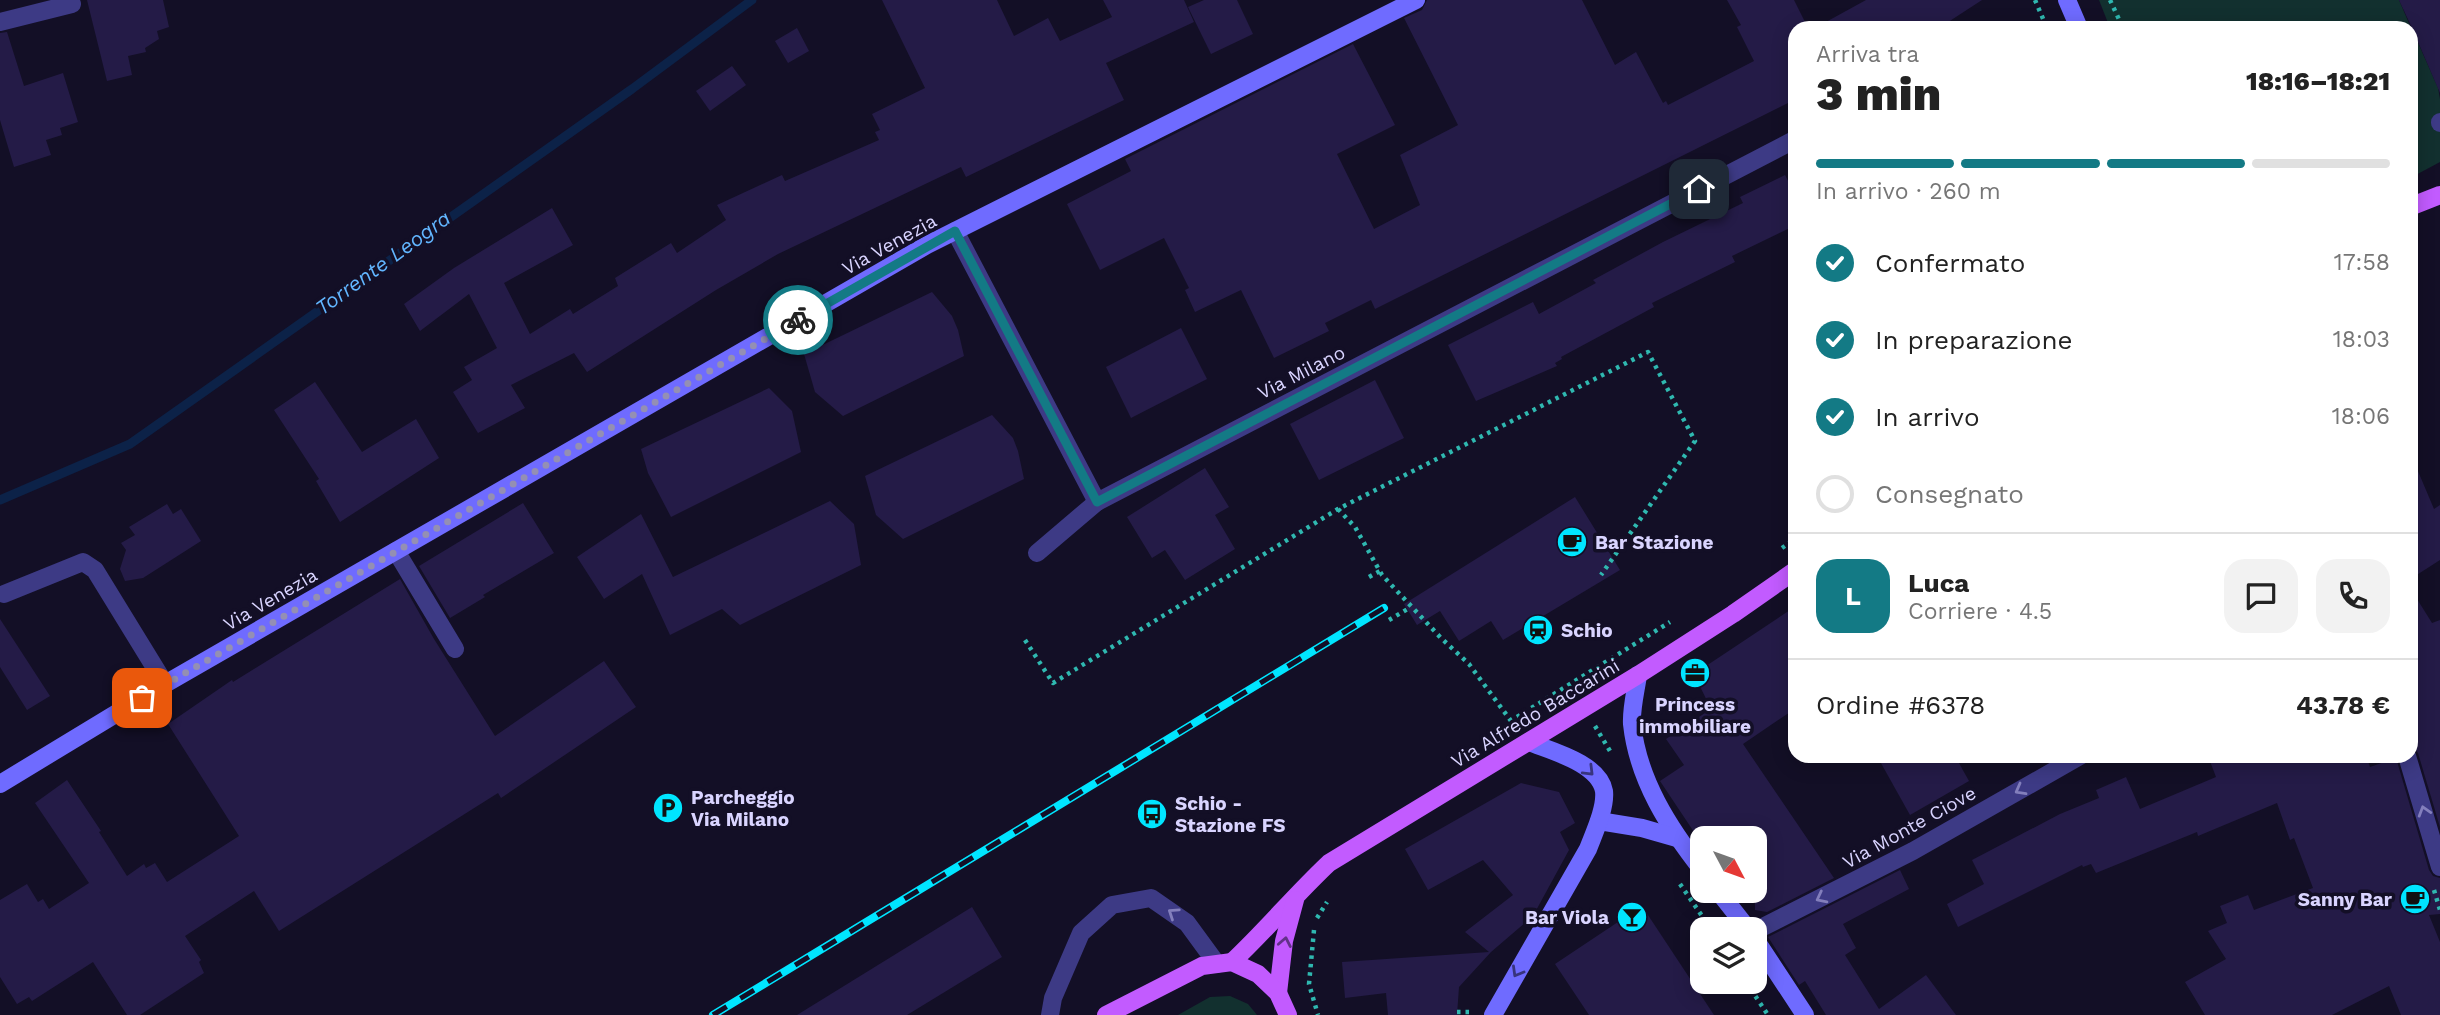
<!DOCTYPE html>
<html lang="it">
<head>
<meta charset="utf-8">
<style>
  :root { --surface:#fff; --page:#f2f2f2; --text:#222; --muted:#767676; --line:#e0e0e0; --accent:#137a85 }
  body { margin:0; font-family:"Work Sans",sans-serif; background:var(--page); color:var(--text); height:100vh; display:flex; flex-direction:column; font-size:26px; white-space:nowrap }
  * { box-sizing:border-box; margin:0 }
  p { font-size:23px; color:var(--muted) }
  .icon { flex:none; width:38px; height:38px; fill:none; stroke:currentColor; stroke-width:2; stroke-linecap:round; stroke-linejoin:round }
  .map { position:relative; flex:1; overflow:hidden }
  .panel { position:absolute; left:1788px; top:21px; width:630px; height:742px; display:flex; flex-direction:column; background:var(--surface); border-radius:21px; box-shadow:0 4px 18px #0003 }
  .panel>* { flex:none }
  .needle { width:46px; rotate:131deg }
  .fabs { position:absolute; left:1690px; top:826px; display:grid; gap:14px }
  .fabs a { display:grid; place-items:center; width:77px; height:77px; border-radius:14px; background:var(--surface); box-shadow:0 4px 18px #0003; font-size:35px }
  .pin { position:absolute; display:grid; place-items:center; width:60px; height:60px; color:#fff; margin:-30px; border-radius:14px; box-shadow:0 4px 10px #0006 }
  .courier { position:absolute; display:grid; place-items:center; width:70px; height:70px; margin:-35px; border:5px solid #137a85; border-radius:50%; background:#fff; color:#222; box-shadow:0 2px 9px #0007 }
  .summary em { font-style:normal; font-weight:800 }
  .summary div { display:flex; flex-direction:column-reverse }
  .summary { display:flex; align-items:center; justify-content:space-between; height:119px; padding:0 28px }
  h1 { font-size:46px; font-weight:800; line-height:52px }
  .bar { display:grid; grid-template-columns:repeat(4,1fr); gap:10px 7px; align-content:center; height:84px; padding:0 28px }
  .bar i { height:9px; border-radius:5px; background:var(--line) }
  .bar .selected { background:var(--accent) }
  .bar p { grid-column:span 4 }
  .line { display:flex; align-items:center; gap:18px; padding:0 28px; border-top:2px solid var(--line) }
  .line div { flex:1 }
  .round { display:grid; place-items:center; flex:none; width:74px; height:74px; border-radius:21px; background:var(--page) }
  ol { padding:0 28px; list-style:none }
  li { display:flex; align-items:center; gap:21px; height:77px }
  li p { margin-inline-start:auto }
  li .icon { padding:7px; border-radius:50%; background:var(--accent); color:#fff; stroke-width:4 }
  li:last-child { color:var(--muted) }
  li i { width:38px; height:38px; border:4px solid var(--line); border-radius:50% }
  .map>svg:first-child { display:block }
  .green { fill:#12302f }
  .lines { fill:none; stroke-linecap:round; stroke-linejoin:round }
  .stream { stroke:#0c2248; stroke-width:9 }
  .building { fill:#241b47 }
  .path { stroke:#2fb8b0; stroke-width:4.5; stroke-dasharray:3.5 5; stroke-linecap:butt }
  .lane { stroke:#3d3a85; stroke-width:18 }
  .street { stroke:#3d3a85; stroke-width:18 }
  .secondary { stroke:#6f6bff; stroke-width:18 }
  .primary { stroke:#c25bff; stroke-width:18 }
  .rail-casing { stroke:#00e5ff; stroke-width:8 }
  .rail { stroke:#130f26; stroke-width:5; stroke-dasharray:16; stroke-linecap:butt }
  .oneway { stroke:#38347d }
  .oneway2 { stroke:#837fbc }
  .oneway3 { stroke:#623188 }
  .done { stroke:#948fb3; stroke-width:7; stroke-dasharray:0 12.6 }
  .route { stroke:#137a85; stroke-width:9 }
  .labels { text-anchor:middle; stroke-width:7; stroke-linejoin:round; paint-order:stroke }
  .street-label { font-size:19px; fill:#d9d4ff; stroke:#130f26 }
  .poi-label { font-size:19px; font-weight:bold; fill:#d9d4ff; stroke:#130f26; text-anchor:start }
  .water-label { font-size:21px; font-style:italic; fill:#62b6ff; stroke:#130f26 }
</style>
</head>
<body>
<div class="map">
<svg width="2440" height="1015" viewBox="0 0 2440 1015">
  <rect width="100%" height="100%" fill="#130f26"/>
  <g class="green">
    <polygon points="2099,0 2399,0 2411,28 2110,28"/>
    <polygon points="2412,29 2438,88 2440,99 2440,162 2412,177"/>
    <polygon points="1230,996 1248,1004 1257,1015 1178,1015 1210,997"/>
  </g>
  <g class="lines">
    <polyline class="stream" points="0,500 130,444 632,89 752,0"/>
  </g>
  <g class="building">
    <polygon points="87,0 163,0 169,27 157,31 159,39 145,48 146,52 128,56 132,75 107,81"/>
    <polygon points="882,0 997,0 1014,36 1048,18 1060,41 1112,17 1103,0 1184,0 1194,22 1106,63 1124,100 966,177 961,167 778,254 716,290 587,372 574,353 511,385 525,408 478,433 453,392 472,380 464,367 497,348 469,294 420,331 404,304 454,268 552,208 573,245 504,283 530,334 570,309 573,314 618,286 615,278 671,243 677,253 726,220 717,205 782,175 785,181 879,140 875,132 880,130 872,114 925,88"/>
    <polygon points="1204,0 1237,0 1253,34 1211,54 1188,7"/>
    <polygon points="1427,0 1582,0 1615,65 1636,52 1663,103 1666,101 1668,105 1754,61 1737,27 1741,25 1727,0 1794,0 1808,28 1796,28 1796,99 1375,309 1371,300 1325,323 1329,331 1274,358 1241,290 1195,312 1185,290 1189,288 1164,238 1100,270 1067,204 1131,171 1125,159 1353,44 1395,125 1337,154 1374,229 1420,205 1400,155 1458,125 1404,18 1422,10"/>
    <polygon points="1866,0 1982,0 1939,28 1815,28"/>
    <polygon points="2399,0 2440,0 2440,93 2412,28"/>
    <polygon points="797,28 809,51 788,63 775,41"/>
    <polygon points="7,32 24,86 63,73 78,122 60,128 62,135 46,140 51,155 14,167 0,120 0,33"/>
    <polygon points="732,66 746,85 710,111 696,91"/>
    <polygon points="1785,175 1796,196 1796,225 1732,256 1735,262 1652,303 1654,307 1561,357 1562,359 1555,363 1557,366 1476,401 1448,345 1533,302 1539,314 1596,283 1593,280 1663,242 1743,203 1740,197"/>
    <polygon points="932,292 952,316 958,330 964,356 843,416 815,392 804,354"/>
    <polygon points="1181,328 1207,379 1131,418 1106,367"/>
    <polygon points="1375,380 1404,438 1319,480 1290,424"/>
    <polygon points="315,382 362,452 416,419 439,458 340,522 316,481 319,479 274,410"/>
    <polygon points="769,388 792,411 801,452 671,517 648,473 641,449"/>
    <polygon points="992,415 1013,438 1018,451 1024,479 903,539 876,515 865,476"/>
    <polygon points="2412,457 2434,509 2440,505 2440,560 2412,578"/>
    <polygon points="1205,468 1229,507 1215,515 1235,549 1185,580 1165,550 1152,558 1127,517"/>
    <polygon points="1575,497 1620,570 1503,640 1491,621 1459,641 1440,611 1417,625 1404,604"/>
    <polygon points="830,501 854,524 861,565 740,625 722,609 670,635 642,574 604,599 577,557 641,514 673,577"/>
    <polygon points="523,503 554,553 483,595 485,597 450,618 419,566"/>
    <polygon points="167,504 173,514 181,509 201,541 143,578 125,581 120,569 126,550 121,543 135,535 129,527"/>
    <polygon points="400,579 434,639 495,736 604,661 636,707 501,798 498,793 279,931 254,891 185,936 201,960 199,962 204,973 140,1015 127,1015 93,962 32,1001 29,997 17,1004 0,977 0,900 27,884 38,902 43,899 49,909 89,883 35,803 67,780 101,831 99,832 127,876 144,864 146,868 155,863 167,882 239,836 168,724 232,680 233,682"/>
    <polygon points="2412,591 2432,623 2440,620 2440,827 2418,753 2412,746"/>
    <polygon points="1796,606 1796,708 1743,744 1834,878 1767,912 1755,910 1755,838 1698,838 1660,781 1684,765 1666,739 1711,709 1694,674"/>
    <polygon points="0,619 50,696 27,710 0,667"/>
    <polygon points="1877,756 1955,756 1969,781 1910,815"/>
    <polygon points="2208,756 2366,756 2370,767 2396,758 2429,870 2433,876 2440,878 2440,914 2429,915 2440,942 2440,1015 2401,1015 2389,986 2332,1015 2205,1015 2185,982 2226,959 2208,931 2227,923 2220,906 2248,895 2254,910 2313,888 2294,838 2290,840 2277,803 2198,836 2197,832 2096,873 2091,864 2083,867 2082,865 1958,927 1947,904 1984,884 1972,860 2060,814 2099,798 2096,790 2126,777 2140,809 2216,777"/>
    <polygon points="1521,783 1559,792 1575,823 1560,832 1569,850 1533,916 1491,952 1459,987 1457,1015 1388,1015 1386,993 1345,998 1342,962 1489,952 1465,932 1513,895 1483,860 1428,890 1405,849"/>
    <polygon points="1900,870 1909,889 1843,924 1856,948 1845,955 1879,1009 1926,975 1956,1015 1826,1015 1805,981 1799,985 1768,937"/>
    <polygon points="1642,906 1714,1015 1589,1015 1555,964"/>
    <polygon points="972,907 1002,957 907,1015 797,1015"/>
  </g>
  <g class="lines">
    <g class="path">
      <polyline points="2035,0 2047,28"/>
      <polyline points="2110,0 2123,28"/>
      <polyline points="1338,509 1355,527 1382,575 1441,638 1469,664 1511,721"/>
      <polyline points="1782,548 1796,538"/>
      <polyline points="1369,577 1380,571"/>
      <polyline points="1389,620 1411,607"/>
      <polyline points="1025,640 1053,683 1338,509 1648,352 1695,441 1601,575"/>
      <polyline points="1517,717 1670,622"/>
      <polyline points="1595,726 1610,751"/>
      <polyline points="1680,884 1711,929"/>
      <polyline points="2434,890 2440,910"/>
      <polyline points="1317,918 1327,902"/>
      <polyline points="1314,930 1309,984 1318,1015"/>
      <polyline points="1746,982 1768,1015"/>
      <polyline points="1457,1012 1470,1012"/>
    </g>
    <g class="lane">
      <polyline points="2440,123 2440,122"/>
      <polyline points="1050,1015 1053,998 1081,933 1112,905 1151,898 1187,923 1217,964"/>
    </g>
    <g class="street">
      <polyline points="0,22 72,4"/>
      <polyline points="955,231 1097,502 1796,139"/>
      <polyline points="396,551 455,649"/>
      <polyline points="1037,553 1097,502"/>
      <polyline points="4,594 83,562 95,570 165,684"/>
      <polyline points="2407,756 2440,867"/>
      <polyline points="1755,931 1913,851 2080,756"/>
    </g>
    <g class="secondary">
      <polyline points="2067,0 2079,28"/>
      <path d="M1638,675C1636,690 1631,709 1632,724C1638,780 1669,828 1703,871"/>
      <polyline points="0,784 165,684 927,245 1416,0"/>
      <polyline points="1599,821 1642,828 1677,838"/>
      <polyline points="1718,891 1748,929"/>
      <polyline points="1755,939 1805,1015"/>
      <path d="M1493,1015L1588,849C1594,833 1606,808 1604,791C1599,763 1551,751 1529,742"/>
    </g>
    <g class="primary">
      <polyline points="2412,206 2440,195"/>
      <path d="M1232,962C1266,930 1295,895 1329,863L1638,675L1733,614L1796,570"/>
      <polyline points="1278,993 1284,941 1295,900"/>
      <polyline points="1106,1015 1202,966 1232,962 1258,974 1278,993 1288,1015"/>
    </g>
    <g class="rail-casing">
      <polyline id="rail" points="713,1015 1384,608"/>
    </g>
    <use href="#rail" class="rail"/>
  </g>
  <defs><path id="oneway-chevron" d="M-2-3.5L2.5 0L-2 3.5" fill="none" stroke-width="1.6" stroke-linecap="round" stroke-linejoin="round" transform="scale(1.75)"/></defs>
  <g class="oneway">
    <use href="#oneway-chevron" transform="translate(1589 771) rotate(45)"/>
    <use href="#oneway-chevron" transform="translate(1517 972) rotate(120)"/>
  </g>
  <g class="oneway2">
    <use href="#oneway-chevron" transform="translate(2020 790) rotate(151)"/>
    <use href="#oneway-chevron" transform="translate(2424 811) rotate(-107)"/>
    <use href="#oneway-chevron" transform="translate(1821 898) rotate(153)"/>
    <use href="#oneway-chevron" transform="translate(1173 913) rotate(-146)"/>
  </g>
  <use class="oneway3" href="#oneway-chevron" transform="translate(1285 942) rotate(-79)"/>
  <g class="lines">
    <polyline class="done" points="142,698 798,320"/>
    <polyline class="route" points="798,320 955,231 1097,502 1699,189"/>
  </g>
  <defs>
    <g id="cafe-disc" transform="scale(1.575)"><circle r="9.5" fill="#00e5ff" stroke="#130f26"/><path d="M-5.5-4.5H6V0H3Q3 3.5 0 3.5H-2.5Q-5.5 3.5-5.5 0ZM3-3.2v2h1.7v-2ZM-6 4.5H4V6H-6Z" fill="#111"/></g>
    <g id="station-disc" transform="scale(1.575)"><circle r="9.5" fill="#00e5ff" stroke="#130f26"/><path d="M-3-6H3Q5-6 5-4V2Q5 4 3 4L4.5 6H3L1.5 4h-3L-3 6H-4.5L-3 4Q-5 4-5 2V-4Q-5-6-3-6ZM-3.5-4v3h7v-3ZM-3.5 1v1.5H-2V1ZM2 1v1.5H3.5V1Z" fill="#111"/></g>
    <g id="office-disc" transform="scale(1.575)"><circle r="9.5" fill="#00e5ff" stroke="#130f26"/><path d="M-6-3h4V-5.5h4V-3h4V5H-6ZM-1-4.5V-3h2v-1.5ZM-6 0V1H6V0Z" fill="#111"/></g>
    <g id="parking-disc" transform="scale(1.575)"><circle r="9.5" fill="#00e5ff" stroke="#130f26"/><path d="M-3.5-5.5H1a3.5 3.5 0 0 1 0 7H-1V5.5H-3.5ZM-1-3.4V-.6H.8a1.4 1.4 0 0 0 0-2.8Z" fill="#111"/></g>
    <g id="bus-disc" transform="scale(1.575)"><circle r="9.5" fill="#00e5ff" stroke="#130f26"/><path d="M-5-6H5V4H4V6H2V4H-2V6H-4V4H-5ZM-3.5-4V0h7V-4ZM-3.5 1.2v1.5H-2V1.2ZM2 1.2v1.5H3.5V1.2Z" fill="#111"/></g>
    <g id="bar-disc" transform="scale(1.575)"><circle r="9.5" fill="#00e5ff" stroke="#130f26"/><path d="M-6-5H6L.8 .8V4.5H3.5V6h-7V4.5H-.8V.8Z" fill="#111"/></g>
  </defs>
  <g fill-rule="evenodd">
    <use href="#cafe-disc" x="1572" y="542"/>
    <use href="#station-disc" x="1538" y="630"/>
    <use href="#office-disc" x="1695" y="673"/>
    <use href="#parking-disc" x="668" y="808"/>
    <use href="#bus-disc" x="1152" y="814"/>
    <use href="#cafe-disc" x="2415" y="899"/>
    <use href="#bar-disc" x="1632" y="917"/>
  </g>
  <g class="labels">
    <g class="street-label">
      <text transform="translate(889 244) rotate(-29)" y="7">Via Venezia</text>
      <text transform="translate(1301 372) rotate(-27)" y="7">Via Milano</text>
      <text transform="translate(270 599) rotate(-30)" y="7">Via Venezia</text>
      <text transform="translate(1535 713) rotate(-31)" y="7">Via Alfredo Baccarini</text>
      <text transform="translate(1909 827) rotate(-29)" y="7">Via Monte Ciove</text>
    </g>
    <g class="poi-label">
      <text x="1595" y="549">Bar Stazione</text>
      <text x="1561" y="637">Schio</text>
      <text x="1695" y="711" text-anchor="middle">Princess<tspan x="1695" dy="22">immobiliare</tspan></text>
      <text x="691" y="804">Parcheggio<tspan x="691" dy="22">Via Milano</tspan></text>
      <text x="1175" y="810">Schio -<tspan x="1175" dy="22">Stazione FS</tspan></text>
      <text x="2392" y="906" text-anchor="end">Sanny Bar</text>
      <text x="1609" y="924" text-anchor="end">Bar Viola</text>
    </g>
    <g class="water-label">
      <text transform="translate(383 263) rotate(-36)" y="7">Torrente Leogra</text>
    </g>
  </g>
</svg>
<div class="fabs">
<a><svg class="needle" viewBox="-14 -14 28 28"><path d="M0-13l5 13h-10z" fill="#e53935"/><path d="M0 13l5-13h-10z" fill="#767676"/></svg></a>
<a><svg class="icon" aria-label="layers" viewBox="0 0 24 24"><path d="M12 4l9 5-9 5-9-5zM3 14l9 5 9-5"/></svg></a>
</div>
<div class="pin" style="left:142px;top:698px;background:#ea580c"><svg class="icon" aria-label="bag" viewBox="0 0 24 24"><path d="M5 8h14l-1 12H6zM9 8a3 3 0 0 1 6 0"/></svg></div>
<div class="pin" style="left:1699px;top:189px;background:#1f2937"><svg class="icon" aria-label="home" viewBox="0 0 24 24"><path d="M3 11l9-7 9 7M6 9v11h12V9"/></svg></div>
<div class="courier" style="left:798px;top:320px"><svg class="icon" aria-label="bike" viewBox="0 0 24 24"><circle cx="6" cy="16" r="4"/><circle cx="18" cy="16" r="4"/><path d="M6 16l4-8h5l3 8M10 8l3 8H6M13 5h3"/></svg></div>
<section class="panel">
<div class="summary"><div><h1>3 min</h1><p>Arriva tra</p></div><em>18:16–18:21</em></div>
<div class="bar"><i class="selected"></i><i class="selected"></i><i class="selected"></i><i></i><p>In arrivo · 260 m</p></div>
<ol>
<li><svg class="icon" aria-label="check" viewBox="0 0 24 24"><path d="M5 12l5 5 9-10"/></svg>Confermato<p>17:58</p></li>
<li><svg class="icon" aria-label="check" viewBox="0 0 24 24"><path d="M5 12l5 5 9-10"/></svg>In preparazione<p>18:03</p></li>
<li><svg class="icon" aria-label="check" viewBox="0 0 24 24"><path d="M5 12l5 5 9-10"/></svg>In arrivo<p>18:06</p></li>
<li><i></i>Consegnato</li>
</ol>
<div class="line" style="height:126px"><b class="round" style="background:var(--accent);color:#fff">L</b><div><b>Luca</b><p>Corriere · 4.5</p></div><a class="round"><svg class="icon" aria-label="chat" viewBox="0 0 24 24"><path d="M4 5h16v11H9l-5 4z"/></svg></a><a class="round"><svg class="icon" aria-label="phone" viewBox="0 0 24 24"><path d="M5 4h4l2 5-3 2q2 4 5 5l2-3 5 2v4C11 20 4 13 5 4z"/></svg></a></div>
<div class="line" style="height:91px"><div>Ordine #6378</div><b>43.78 €</b></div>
</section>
</div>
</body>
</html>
